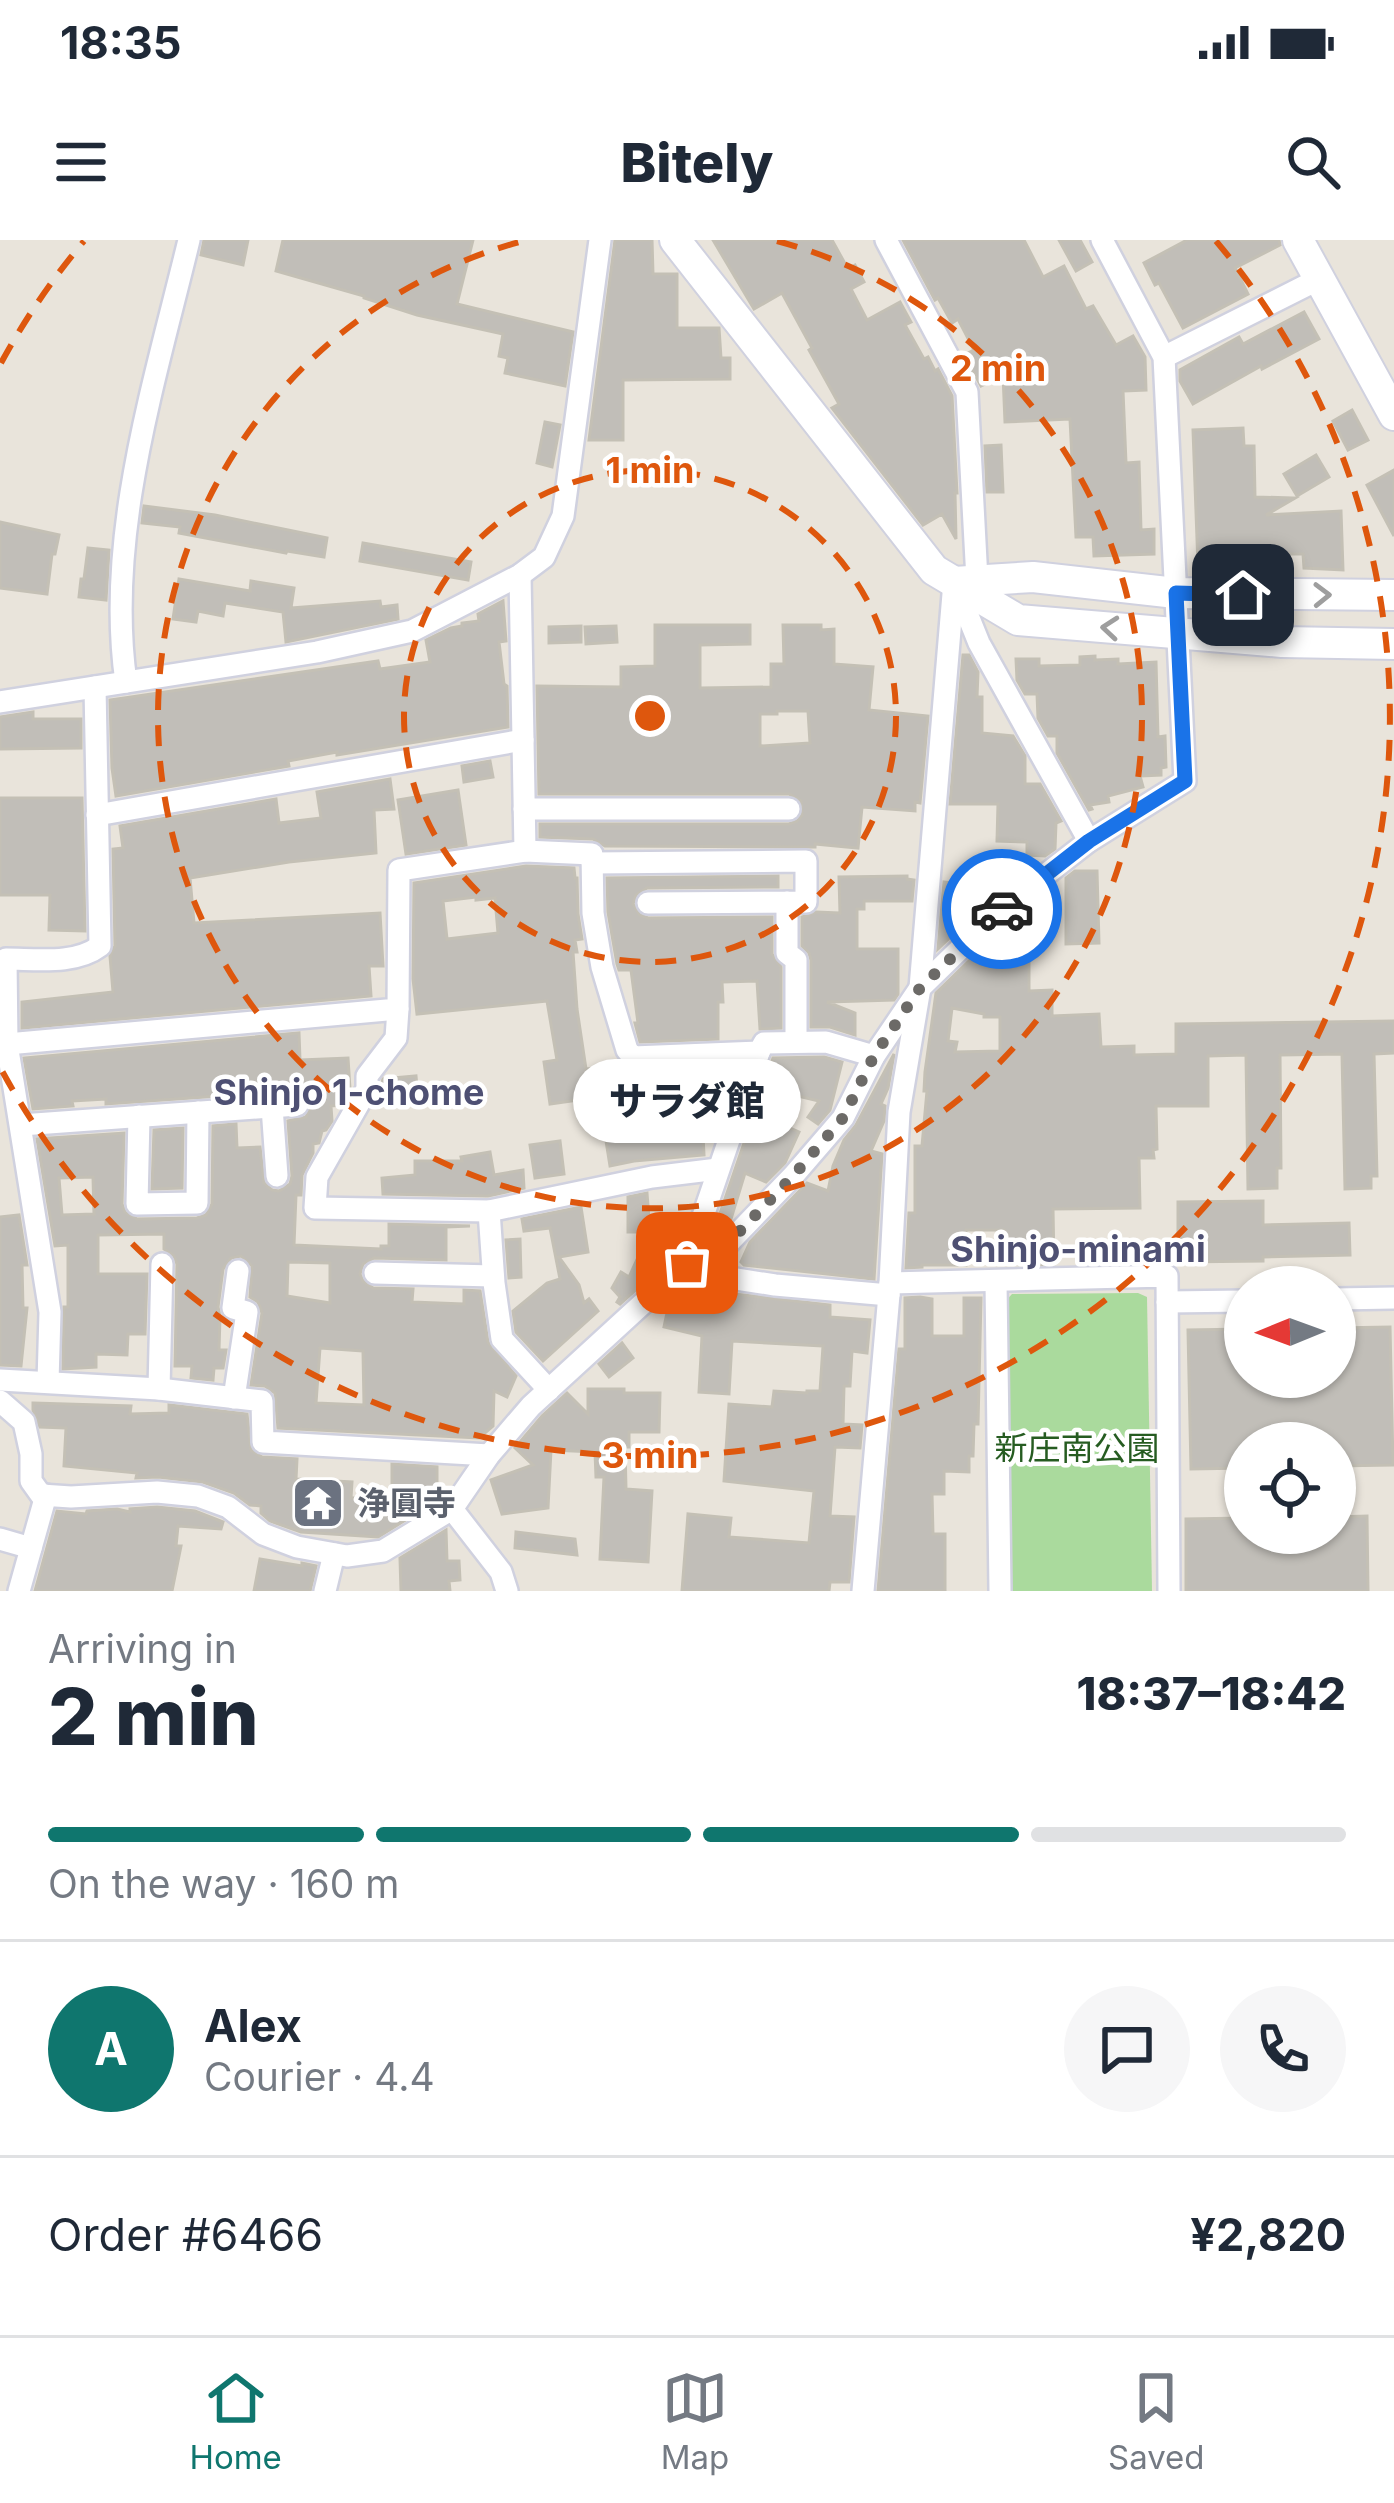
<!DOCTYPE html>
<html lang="en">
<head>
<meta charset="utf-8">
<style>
  :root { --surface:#fff; --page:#f6f6f7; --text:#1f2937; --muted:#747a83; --line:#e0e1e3; --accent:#0f766e }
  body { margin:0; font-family:Inter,"Noto Sans JP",sans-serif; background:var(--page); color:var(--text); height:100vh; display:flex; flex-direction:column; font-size:45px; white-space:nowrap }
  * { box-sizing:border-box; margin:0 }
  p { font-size:39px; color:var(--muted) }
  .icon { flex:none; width:66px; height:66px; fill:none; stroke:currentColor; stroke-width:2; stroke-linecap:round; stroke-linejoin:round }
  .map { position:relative; height:1351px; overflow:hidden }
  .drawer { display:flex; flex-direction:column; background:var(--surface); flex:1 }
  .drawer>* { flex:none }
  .needle { width:78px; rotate:269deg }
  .fabs { position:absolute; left:1224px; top:1026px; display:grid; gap:24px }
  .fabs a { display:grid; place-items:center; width:132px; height:132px; border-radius:50%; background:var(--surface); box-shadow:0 3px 9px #0004; font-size:60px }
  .pin { position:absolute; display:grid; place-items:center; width:102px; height:102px; color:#fff; margin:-51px; border-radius:24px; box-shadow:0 6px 18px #0006 }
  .courier { position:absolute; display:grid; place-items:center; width:120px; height:120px; margin:-60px; border:9px solid #1a73e8; border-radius:50%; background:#fff; color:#222; box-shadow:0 3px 15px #0007 }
  .bubble { position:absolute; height:84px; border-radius:42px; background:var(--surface); box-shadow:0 3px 9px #0004; font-size:39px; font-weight:800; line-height:84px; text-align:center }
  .overview em { font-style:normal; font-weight:800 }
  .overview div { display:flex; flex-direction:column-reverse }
  .overview { display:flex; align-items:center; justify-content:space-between; height:204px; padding:0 48px }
  h1 { font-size:78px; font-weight:800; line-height:90px }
  .bar { display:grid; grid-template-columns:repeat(4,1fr); gap:18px 12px; align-content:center; height:144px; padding:0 48px }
  .bar i { height:15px; border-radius:9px; background:var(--line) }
  .bar .current { background:var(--accent) }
  .bar p { grid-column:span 4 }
  .line { display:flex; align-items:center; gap:30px; padding:0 48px; border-top:3px solid var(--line) }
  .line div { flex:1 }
  .round { display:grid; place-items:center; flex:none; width:126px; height:126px; border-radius:63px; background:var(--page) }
  .status { display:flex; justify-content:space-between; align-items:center; height:84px; padding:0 60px; background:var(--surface); direction:ltr }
  .status svg { height:33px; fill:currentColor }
  header { display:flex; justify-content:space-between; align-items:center; height:156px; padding:0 48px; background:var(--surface); font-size:54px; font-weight:800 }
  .tab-bar { display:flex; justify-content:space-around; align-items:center; height:168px; border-top:3px solid var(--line); background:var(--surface); font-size:33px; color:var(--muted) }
  .tab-bar a { display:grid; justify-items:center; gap:6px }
  .tab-bar .current { color:var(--accent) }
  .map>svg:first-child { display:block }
  .green { fill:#aada9d }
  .building { fill:#c1beb8; stroke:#c4c0b5; stroke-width:3; fill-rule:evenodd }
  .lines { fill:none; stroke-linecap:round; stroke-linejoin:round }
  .street-casing { stroke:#d0d1df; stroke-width:26 }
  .secondary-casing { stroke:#d0d1df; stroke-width:34 }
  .street { stroke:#fff; stroke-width:21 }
  .secondary { stroke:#fff; stroke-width:30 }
  .oneway { stroke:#9e9e9e }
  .done { stroke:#6c6a67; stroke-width:12; stroke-dasharray:0 21.6 }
  .route { stroke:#1a73e8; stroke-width:15 }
  .ring { fill:none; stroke:#de570d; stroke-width:6; stroke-dasharray:21 15 }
  .labels { text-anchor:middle; stroke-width:9; stroke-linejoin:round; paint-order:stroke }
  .park-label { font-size:33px; fill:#265c21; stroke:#fff }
  .worship-label { font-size:33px; font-weight:bold; fill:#5b616d; stroke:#fff; text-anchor:start }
  .neighbourhood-label { font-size:36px; font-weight:bold; fill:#4e5073; stroke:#fff }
  .centre { fill:#de570d; stroke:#fff; stroke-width:6 }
  .ring-label { font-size:36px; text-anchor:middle; font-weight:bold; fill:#de570d; stroke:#fff; stroke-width:9; stroke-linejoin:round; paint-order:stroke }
</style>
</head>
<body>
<div class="status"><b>18:35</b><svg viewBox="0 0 49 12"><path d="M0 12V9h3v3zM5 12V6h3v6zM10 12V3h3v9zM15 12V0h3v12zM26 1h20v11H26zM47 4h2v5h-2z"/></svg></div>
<header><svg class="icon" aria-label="menu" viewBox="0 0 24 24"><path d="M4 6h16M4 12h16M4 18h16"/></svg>Bitely<svg class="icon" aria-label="search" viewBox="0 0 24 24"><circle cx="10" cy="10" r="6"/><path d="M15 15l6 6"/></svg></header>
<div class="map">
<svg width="1394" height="1351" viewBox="0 0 1394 1351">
  <rect width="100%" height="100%" fill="#e9e4db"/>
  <polygon class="green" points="1138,1053 1147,1057 1152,1351 1006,1351 1002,1065 1012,1054"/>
  <g class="building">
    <polygon points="204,0 248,0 243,25 201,15"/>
    <polygon points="283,0 473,0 457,64 573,92 565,146 505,133 508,118 499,116 503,94 417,75 364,58 364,56 276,31"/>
    <polygon points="615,0 652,0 653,34 677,34 677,88 719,88 721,118 730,118 730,139 623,140 623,200 589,200"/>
    <polygon points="713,0 832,0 848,29 855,25 864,42 851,49 867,80 900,62 911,82 905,85 924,119 928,117 935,131 938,129 952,156 957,253 955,253 956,299 942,274 923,285 832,168 839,164 809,110 812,108 782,53 754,69"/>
    <polygon points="903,0 1024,0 1043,37 1064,26 1086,69 1093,66 1116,105 1133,96 1145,117 1146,150 1123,151 1126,223 1139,222 1141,290 1154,289 1154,314 1094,316 1093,297 1076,297 1070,179 1005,182 1003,135 981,146 964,115 974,110 958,79 952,83 938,58 935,60"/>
    <polygon points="1059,0 1080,0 1092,22 1076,31"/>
    <polygon points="1187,0 1279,0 1280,5 1235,28 1248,54 1183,88 1159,43 1155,45 1144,23"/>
    <polygon points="1304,72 1319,99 1262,129 1261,126 1193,164 1180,141 1180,130 1239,97 1243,104"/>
    <polygon points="1352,170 1368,200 1348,210 1333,181"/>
    <polygon points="545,182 560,185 552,227 537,223"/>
    <polygon points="1243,188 1244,206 1254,206 1255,257 1295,258 1266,275 1341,271 1343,330 1304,328 1303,314 1241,314 1241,325 1198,326 1193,190"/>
    <polygon points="1001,205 1003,252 987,252 985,206"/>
    <polygon points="1316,215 1329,237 1297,256 1284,234"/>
    <polygon points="1394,230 1394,296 1367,245"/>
    <polygon points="144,266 215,275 327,298 324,317 287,311 286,313 179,293 180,287 142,283"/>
    <polygon points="0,282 59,295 55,314 52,314 47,354 0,348"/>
    <polygon points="363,303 471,322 468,340 360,321"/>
    <polygon points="88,308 109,310 106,360 79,357 81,339 84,339"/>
    <polygon points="179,339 250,351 251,341 294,348 291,368 380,361 381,367 397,365 398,379 286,402 283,372 225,363 223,376 198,371 196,382 173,379"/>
    <polygon points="503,361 506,401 499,402 504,444 507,446 508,487 337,515 337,512 288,521 289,526 116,556 112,528 110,460 378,421 380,429 430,422 426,400 451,388 462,386 462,383 479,381 478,374"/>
    <path d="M655,385H750V404L700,405V448L771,447V424H784L783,385H821V390L834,389V424L873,427L869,470L928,476L920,563L915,562V571L862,567L858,608L815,604V607H809L605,606L593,599L540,597V584H789L797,581L802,575L801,561L789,554H539L537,446L621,447V427L655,426ZM777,471H808L810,503L760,506V474H777Z"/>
    <polygon points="581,386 581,402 549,403 549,387"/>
    <polygon points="616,386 617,402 586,404 585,387"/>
    <polygon points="963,415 969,415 978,432 977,457 982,457 982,493 1013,496 1025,516 1025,544 1040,544 1061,581 1056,583 1055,609 1045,616 1027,615 1027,602 997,601 998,564 950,564"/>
    <polygon points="1095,416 1095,420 1118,419 1118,424 1156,422 1158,497 1165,496 1166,527 1161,528 1161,535 1140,536 1143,547 1108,556 1109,562 1090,565 1092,569 1089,570 1057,513 1057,496 1048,496 1038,478 1037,454 1025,454 1017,440 1016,419 1039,419 1039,426 1080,425 1080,417"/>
    <polygon points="33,472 33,479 81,479 81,508 0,509 0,477"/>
    <polygon points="490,521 493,537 464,542 462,526"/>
    <polygon points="390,539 394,569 374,570 376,613 289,622 190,638 194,683 380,673 383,726 369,726 371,756 22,788 22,762 113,752 110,716 115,706 113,609 123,608 120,586 276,559 279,583 321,578 317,552"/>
    <polygon points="458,550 466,605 406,614 398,560"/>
    <polygon points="0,558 82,558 85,691 49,690 50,655 0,655"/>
    <path d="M526,626L574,628L575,638H577L578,674L582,699L575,700L577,712H573L577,769L586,829L621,826L628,831L629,844L663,840L662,831L720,829L722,874L702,877L704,915L634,921L610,926L599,857L550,864L544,822L557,820L547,761L417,774L413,739L414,643ZM476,657V660L495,658L498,693L447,699L443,661Z"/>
    <polygon points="1075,631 1097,631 1099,703 1066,704 1066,638"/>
    <polygon points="778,636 778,647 647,648 636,655 633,664 640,675 648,678 772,677 772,714 781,727 781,788 760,789 757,741 722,742 723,762 718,762 718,799 640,802 635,783 638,783 631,730 619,730 617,724 608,672 607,638"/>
    <polygon points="907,636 907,639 914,640 912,661 864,661 864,669 857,669 857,709 898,709 898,754 894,760 827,762 855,773 855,795 830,787 811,787 811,720 809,713 802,706 802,677 816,672 840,673 839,637"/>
    <polygon points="944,642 964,644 963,668 968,669 967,681 938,709"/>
    <path d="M1011,680L1017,685L1008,698L1030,706L1025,722L1029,723V751L1052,750V776L1099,774L1101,807L1134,806V815L1176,814V784L1394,781V813L1374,814L1377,936H1371V948L1345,949L1342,814L1280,815L1281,928H1277V948L1248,949L1246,815L1208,816V866H1156L1157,909L1153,910L1154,918H1139L1140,968L1053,969L1054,1024L1027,1025V1005H1004V990H966V1025H922V1027L906,1028L909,973H915V906H922L927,851H924L925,832L936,753ZM952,768L984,774V777H1000V811L955,812L957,802L948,801Z"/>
    <path d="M299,793L300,820L348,818L350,849L340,865L331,866L332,881L326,890L322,891L319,903L313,904V913L302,935L301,955H296L294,1005L381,1009V1006H389V984L470,986L446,987V1020L374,1018L363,1024L360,1034L363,1041L373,1048L413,1049L412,1062L464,1064V1050L480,1051L488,1102L516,1136L507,1157L494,1151L493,1186L479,1198L278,1188L275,1153L265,1146L251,1145L262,1073L258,1062L250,1057L252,1026L241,1016L231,1018L223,1029L218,1067L220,1076L219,1110H226L223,1128H214L213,1140L191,1138L192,1126H175L177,1024L174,1016L164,1009V994L98,995V1034H147L145,1094H128L127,1115L96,1114V1127L63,1129L64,1067H68V1005L55,1006L37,899L124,893L122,964L125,972L137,979L197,978L206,975L212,964L213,886L236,884L237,908L260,907L264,943L272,950L279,951L290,944L292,936L288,881L306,877L312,863L302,851L269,849L218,852V856L106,864V859L72,861L73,866L33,869L24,818ZM93,937L94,974L62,975L59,938ZM288,1022L330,1023V1063L287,1056ZM320,1108L363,1111L364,1165L316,1163Z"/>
    <polygon points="894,814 888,848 881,864 885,866 884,881 871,911 882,914 874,1039 744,1025 741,1022 750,1002 807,943 828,951 833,926 844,900 856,885"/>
    <polygon points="824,817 842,822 830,870 818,884 808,877 819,861 781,852 770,879 799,892 785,923 766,942 745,933 731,979 711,1000 773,818"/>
    <polygon points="416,836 418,859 377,862 383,839"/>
    <polygon points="183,888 182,948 152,949 154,890"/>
    <polygon points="560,901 564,934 535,938 530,905"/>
    <polygon points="490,912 494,935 523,930 524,948 488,956 383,954 382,938 415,935 415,921 462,921 461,917"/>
    <polygon points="647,953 650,992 628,992 628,957"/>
    <polygon points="1263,961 1263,985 1349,983 1350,1015 1263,1017 1263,1021 1178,1022 1178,962"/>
    <polygon points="581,967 588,1012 559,1017 579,1045 584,1063 589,1059 598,1071 543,1121 516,1092 513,1071 547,1043 560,1039 550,988 524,991 522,979"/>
    <polygon points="19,975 27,1025 22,1025 23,1068 27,1068 21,1126 0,1125 0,977"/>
    <polygon points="651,989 678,1003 674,1015 651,1035 647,1034 640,1046 620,1064 617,1062 620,1057 612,1048 621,1032 629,1037"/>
    <polygon points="520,999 521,1037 509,1038 506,1000"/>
    <polygon points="693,1038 709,1049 707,1057 722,1062 726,1053 830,1065 830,1077 870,1080 867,1113 852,1111 850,1146 844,1146 843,1184 862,1185 860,1208 835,1207 830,1276 854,1277 849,1342 830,1342 829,1351 682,1351 688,1274 731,1278 729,1297 809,1303 814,1251 724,1241 729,1164 772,1167 774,1151 807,1153 807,1151 820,1151 823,1106 732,1101 729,1154 699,1152 702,1096 664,1087 670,1059"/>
    <polygon points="920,1057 932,1059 932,1096 964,1096 964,1058 981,1058 978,1184 974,1184 973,1216 969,1216 969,1232 944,1231 944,1254 932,1254 933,1294 945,1294 945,1351 878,1351 899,1109 905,1109 905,1058"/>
    <polygon points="1390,1087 1393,1225 1335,1226 1335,1203 1245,1203 1245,1228 1191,1229 1188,1090 1245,1089 1245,1137 1335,1137 1335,1088"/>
    <polygon points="622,1103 633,1118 609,1137 599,1124"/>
    <polygon points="588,1149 624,1149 624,1153 660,1153 659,1192 629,1192 629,1207 625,1207 626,1249 652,1251 648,1322 600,1319 604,1237 596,1237 595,1212 551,1210 548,1268 502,1274 491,1240 533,1225 515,1208 542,1176 567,1153 588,1174"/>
    <polygon points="33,1163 131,1166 130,1174 169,1173 169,1165 247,1174 251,1210 262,1217 297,1219 296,1239 352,1242 351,1258 392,1257 392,1224 437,1227 437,1249 446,1249 446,1251 441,1258 378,1297 301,1292 270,1281 261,1273 261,1266 250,1265 234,1253 203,1242 158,1237 136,1238 137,1233 64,1226 66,1188 40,1187 33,1170"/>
    <polygon points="157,1267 195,1271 223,1282 221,1289 178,1286 176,1306 181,1306 172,1351 35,1351 57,1271 86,1274 87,1271 117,1269 130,1272 130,1269"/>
    <polygon points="1367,1276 1368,1351 1186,1351 1186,1279 1245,1278 1245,1293 1335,1293 1335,1277"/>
    <polygon points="446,1290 447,1321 459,1321 460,1340 449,1341 450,1351 401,1351 400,1318"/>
    <polygon points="516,1292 575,1299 577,1315 515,1308"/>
    <polygon points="260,1319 302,1326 302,1323 316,1326 310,1351 254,1351"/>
  </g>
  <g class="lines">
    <g class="street-casing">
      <g id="street">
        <polyline points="886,0 967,152 977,340"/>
        <polyline points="1164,117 1319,39"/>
        <polyline points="520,335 525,611"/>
        <polyline points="956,346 979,403 1089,601"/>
        <path d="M126,442C105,296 155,141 189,0"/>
        <polyline points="0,462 317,412 412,391 520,335 544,317 563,276 600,0"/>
        <polyline points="524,569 789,569"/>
        <polyline points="97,575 523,500"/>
        <polyline points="592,623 806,621 806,662 648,663"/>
        <polyline points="787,662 787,713 796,720 796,802"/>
        <polyline points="398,769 396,798 367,836 367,849 317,937 315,968 489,971 652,937 718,929"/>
        <polyline points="7,804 398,769 399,630 525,611 592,614 593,673 602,727 627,810 633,817 759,812 764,803 826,802 874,816"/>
        <polyline points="272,867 277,936"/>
        <polyline points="139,876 137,964 197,963 198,872"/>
        <polyline points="21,885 297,865"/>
        <polyline points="489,971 494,1043 502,1099 549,1150"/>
        <polyline points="696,1021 717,1036 775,1045 889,1055"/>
        <polyline points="687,1023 759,812"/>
        <polyline points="375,1033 493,1036"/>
        <polyline points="996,1042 1000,1351"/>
        <polyline points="890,1043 1167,1036 1169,1351"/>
        <polyline points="1335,1059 1394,1058"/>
        <polyline points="1167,1062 1245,1061"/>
        <polyline points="0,1140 159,1149 262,1161 263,1202 489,1215"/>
        <path d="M48,1142L50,1072L7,804L6,719C36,719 75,725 100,706L95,447"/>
        <polyline points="159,1149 162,1024"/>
        <polyline points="234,1158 247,1072 233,1068 238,1031"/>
        <polyline points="0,1161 24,1182 31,1214 31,1241 41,1255 71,1257 157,1252 198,1256 228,1267 263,1294 297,1307 347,1316 383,1311 452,1269 489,1215 531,1166 687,1023 716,1016 793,936 843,878 874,816 920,748 1000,670 1089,601 1185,541 1164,117 1102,0"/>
        <polyline points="452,1269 501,1332 507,1351"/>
        <polyline points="0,1299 31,1308"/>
        <polyline points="19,1351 46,1255"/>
        <polyline points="325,1351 334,1314"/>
        <polyline points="863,1351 890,1043 899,872 920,748 954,342"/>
      </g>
    </g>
    <g class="secondary-casing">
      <g id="secondary">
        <polyline points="675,0 934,330 1018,380 1282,402 1394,404"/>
        <polyline points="1298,0 1394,175"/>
        <polyline points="954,342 1033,337 1176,353 1394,355"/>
      </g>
    </g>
    <use href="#street" class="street"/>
    <use href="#secondary" class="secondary"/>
  </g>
  <defs><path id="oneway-chevron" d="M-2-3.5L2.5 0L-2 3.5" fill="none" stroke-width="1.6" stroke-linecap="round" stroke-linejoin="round" transform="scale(3)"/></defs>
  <g class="oneway">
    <use href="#oneway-chevron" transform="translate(1322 355) rotate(-1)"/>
    <use href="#oneway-chevron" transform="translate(1110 388) rotate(-175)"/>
  </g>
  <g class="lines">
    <polyline class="done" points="687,1023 716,1016 793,936 843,878 874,816 920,748 1002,669"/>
    <polyline class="route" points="1002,669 1089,601 1185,541 1176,353 1243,355"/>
  </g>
  <g class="ring">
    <circle cx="650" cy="476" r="246"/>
    <path d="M777 1A492 492 0 1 1 523 1"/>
    <path d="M1 123A739 739 0 0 1 84 1M1216 1A739 739 0 1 1 1 829"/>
  </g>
  <defs>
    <g id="temple-square" transform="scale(2.7)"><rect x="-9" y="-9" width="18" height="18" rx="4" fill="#6b7280" stroke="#fff"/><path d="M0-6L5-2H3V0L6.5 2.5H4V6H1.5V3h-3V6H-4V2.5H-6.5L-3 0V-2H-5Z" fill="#fff"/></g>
  </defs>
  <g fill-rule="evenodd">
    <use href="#temple-square" x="318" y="1263"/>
  </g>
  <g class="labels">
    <g class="park-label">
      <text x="1077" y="1220">新庄南公園</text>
    </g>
    <g class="worship-label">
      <text x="357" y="1275">浄圓寺</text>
    </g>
    <g class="neighbourhood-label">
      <text x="349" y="865">Shinjo 1-chome</text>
      <text x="1078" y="1022">Shinjo-minami</text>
    </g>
  </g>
  <circle cx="650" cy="476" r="18" class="centre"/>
  <g class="ring-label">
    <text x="998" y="141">2 min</text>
    <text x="650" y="243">1 min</text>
    <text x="650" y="1228">3 min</text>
  </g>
</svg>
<div class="fabs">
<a><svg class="needle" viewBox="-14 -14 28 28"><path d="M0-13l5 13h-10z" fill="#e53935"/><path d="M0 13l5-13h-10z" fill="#747a83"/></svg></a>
<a><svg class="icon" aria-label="locate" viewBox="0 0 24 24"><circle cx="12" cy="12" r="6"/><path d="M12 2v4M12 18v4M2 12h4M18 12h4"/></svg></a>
</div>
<div class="pin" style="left:687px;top:1023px;background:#ea580c"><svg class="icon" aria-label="bag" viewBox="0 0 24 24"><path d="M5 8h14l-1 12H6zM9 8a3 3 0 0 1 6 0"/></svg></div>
<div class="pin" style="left:1243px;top:355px;background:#1f2937"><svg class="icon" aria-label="home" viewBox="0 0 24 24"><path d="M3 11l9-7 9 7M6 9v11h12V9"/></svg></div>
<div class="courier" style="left:1002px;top:669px"><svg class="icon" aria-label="car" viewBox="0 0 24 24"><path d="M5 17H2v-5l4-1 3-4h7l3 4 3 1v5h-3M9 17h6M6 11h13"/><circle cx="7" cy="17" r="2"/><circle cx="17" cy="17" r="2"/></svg></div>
<div class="bubble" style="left:573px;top:819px;width:228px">サラダ館</div>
</div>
<section class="drawer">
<div class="overview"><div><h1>2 min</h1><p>Arriving in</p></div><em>18:37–18:42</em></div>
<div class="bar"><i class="current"></i><i class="current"></i><i class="current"></i><i></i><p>On the way · 160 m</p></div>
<div class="line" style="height:216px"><b class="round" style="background:var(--accent);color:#fff">A</b><div><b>Alex</b><p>Courier · 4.4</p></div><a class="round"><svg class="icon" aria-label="chat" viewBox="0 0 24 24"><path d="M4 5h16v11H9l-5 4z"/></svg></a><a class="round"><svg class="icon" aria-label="phone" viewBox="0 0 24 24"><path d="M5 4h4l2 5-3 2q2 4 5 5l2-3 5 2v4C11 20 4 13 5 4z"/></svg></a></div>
<div class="line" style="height:156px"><div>Order #6466</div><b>¥2,820</b></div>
</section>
<nav class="tab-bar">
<a class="current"><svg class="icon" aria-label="home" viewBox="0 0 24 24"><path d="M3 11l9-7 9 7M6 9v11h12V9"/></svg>Home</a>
<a><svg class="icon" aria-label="map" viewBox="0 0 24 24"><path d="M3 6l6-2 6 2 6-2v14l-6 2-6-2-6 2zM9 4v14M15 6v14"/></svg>Map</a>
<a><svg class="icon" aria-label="saved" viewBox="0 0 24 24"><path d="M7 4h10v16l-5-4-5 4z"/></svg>Saved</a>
</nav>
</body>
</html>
